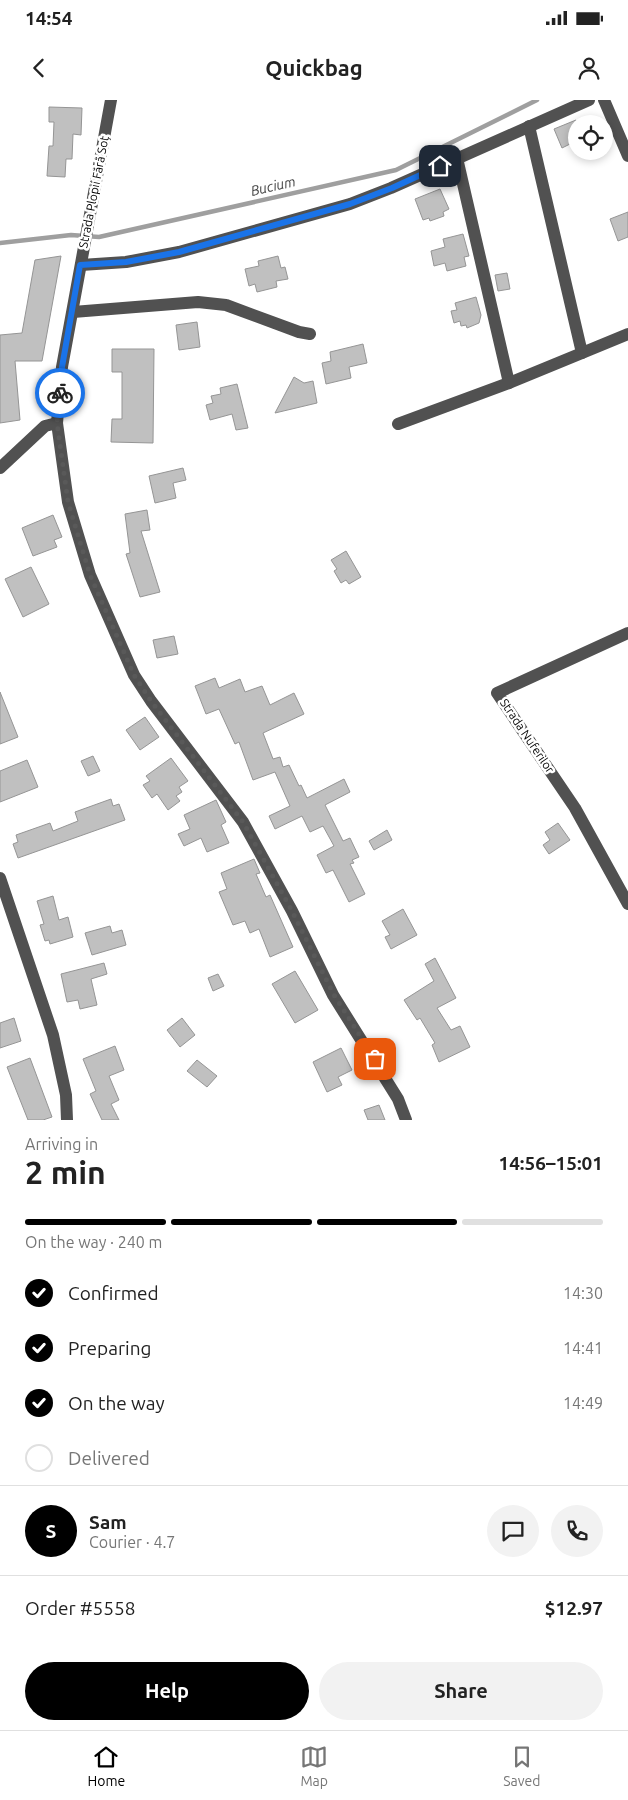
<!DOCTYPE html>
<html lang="en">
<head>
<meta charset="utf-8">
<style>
  :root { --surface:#fff; --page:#f2f2f2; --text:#222; --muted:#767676; --line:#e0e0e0; --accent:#000 }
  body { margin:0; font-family:Ubuntu,sans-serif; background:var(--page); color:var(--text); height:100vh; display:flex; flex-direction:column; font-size:19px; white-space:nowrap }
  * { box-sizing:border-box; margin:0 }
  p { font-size:16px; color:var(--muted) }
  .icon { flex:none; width:28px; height:28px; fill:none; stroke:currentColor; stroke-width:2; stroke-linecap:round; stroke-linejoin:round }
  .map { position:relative; height:1020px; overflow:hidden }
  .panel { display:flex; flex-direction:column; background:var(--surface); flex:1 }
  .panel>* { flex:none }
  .fabs { position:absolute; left:568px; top:15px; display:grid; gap:10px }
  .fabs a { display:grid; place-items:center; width:45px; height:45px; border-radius:50%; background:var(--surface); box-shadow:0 2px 8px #0003; font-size:25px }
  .pin { position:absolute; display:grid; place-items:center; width:42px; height:42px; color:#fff; margin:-21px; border-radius:10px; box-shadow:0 2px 8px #0006 }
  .courier { position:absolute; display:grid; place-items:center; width:50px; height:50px; margin:-25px; border:4px solid #1a73e8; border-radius:50%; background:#fff; color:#222; box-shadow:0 1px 6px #0007 }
  .overview em { font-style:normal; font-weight:600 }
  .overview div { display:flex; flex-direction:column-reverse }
  .overview { display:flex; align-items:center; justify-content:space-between; height:85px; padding:0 25px }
  h1 { font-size:32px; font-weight:600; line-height:38px }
  .bar { display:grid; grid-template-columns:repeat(4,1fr); gap:8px 5px; align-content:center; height:60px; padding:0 25px }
  .bar i { height:6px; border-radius:4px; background:var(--line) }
  .bar .current { background:var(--accent) }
  .bar p { grid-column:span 4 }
  .line { display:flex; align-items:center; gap:12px; padding:0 25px; border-top:1px solid var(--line) }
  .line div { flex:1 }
  .round { display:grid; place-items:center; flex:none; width:52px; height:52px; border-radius:26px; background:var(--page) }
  ol { padding:0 25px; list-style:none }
  li { display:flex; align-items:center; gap:15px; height:55px }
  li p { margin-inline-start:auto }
  li .icon { padding:5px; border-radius:50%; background:var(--accent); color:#fff; stroke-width:4 }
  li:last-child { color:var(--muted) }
  li i { width:28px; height:28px; border:2px solid var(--line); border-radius:50% }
  .cta { display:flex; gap:10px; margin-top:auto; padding:10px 25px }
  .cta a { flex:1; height:58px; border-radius:30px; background:var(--accent); color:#fff; font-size:20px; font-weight:600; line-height:58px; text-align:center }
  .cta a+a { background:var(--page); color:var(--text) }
  .status { display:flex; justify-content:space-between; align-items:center; height:35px; padding:0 25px; background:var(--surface); direction:ltr }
  .status svg { height:14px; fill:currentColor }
  header { display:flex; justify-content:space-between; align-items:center; height:65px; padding:0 25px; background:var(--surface); font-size:22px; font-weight:600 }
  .dock { display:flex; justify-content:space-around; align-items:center; height:70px; border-top:1px solid var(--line); background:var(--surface); font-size:14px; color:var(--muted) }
  .dock a { display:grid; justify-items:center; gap:2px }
  .dock .current { color:var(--accent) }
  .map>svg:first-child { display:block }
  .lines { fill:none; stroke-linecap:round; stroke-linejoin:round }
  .stream { stroke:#9f9f9f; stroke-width:4.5 }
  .building { fill:#c0c0c0; stroke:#959595 }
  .minor { stroke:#515151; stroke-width:12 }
  .done { stroke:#595959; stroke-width:5; stroke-dasharray:0 9 }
  .route { stroke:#1a73e8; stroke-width:6 }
  .labels { text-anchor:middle; stroke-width:5; stroke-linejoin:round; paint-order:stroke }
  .street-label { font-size:12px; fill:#000; stroke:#fff }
  .water-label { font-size:14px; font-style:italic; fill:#404040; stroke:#fff }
</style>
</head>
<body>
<div class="status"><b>14:54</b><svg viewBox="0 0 49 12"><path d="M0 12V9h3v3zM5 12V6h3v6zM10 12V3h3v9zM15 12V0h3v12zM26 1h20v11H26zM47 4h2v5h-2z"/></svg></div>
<header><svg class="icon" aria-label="back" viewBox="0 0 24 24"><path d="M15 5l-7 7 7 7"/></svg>Quickbag<svg class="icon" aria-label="person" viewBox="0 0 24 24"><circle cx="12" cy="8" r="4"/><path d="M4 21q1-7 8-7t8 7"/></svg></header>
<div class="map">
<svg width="628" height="1020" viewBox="0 0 628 1020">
  <rect width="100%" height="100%" fill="#fff"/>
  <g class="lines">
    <polyline class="stream" points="0,143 71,135 99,137 396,70 537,0"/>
  </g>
  <g class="building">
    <polygon points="49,7 82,8 81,35 73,34 72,59 66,59 65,77 47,76 49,46 53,46 54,22 49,22"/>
    <polygon points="576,20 576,41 562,48 554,29"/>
    <polygon points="440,89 449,109 443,112 444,116 430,121 429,118 423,120 415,99"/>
    <polygon points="628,112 628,137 618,141 610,119"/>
    <polygon points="463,134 469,156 464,157 466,166 447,171 445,163 434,166 431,151 445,147 443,139"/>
    <polygon points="61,156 42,261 15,261 20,320 0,323 0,235 22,233 35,160"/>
    <polygon points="278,156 281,168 285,167 288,179 276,181 277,187 257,192 255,184 249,186 245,169 259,166 258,161"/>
    <polygon points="507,173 510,189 498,191 495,175"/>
    <polygon points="476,197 481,215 479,223 467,228 466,225 461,226 460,221 454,223 451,211 457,210 455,203"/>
    <polygon points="197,222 200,247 179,250 176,225"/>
    <polygon points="363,244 367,263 349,267 351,278 326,284 322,263 331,261 330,252"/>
    <polygon points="112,249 154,249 153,343 111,342 112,319 122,319 122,272 112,272"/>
    <polygon points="294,277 304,283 313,281 317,303 275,313"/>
    <polygon points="237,284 248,328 236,330 232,314 210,320 206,305 213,303 211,296 221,294 220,288"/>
    <polygon points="183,368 186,380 173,383 176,398 155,403 149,376"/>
    <polygon points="147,410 150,430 141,431 160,492 140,497 126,454 130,453 125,414"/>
    <polygon points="53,415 62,437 54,440 57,447 33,456 22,428"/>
    <polygon points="346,451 361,477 349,484 346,480 341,483 334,471 337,469 331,460"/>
    <polygon points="31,467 49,504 23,517 5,479"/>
    <polygon points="174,536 178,554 157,558 153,540"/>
    <polygon points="215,578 219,588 240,579 245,592 262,586 270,605 294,593 304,614 263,633 273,659 280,657 283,667 289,665 299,686 301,685 307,698 344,679 350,692 325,705 343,741 350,738 359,757 352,760 354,763 350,764 365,794 349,802 333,770 326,773 317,755 334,746 323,726 310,732 302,716 275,729 269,716 290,706 275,672 253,680 239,642 235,644 219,609 206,614 195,586"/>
    <polygon points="0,592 18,637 0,644"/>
    <polygon points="145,617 159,637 140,650 126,630"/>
    <polygon points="93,656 100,671 88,676 81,661"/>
    <polygon points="171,658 188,681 179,687 182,692 176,696 180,701 168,710 157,694 152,698 143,685 150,681 146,676"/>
    <polygon points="27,660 38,687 0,702 0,671"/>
    <polygon points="111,699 113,706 119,704 125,720 18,758 13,744 18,742 16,735 50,723 53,731 78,721 75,712"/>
    <polygon points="216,700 226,722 221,725 229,743 207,752 201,738 184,746 178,734 190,729 184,715"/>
    <polygon points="558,723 570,740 549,754 543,745 550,740 545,732"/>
    <polygon points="387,730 392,740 374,750 369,741"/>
    <polygon points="254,759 260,773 256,774 266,797 270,795 293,847 270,857 259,829 250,833 245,821 233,825 219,792 227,789 221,773"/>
    <polygon points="53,796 59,820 68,817 73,837 50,844 49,840 45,841 40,825 44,824 37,801"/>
    <polygon points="403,809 417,835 391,849 385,837 390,835 382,821"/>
    <polygon points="110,826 112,833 122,830 126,845 92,855 85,833"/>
    <polygon points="435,858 456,898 437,908 451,930 460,926 470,947 439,962 432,945 435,943 420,918 417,920 404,900 434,881 425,864"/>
    <polygon points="104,863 107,874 91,879 97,905 80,909 78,900 67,902 61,874"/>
    <polygon points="295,871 318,910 295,923 272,884"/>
    <polygon points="218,874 224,886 213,891 208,878"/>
    <polygon points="14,918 21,941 0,948 0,923"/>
    <polygon points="182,918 195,935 180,947 167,930"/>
    <polygon points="115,946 124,970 109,976 119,1000 111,1004 119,1020 102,1020 90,994 96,991 83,959"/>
    <polygon points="341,948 352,970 338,977 342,985 327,992 313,962"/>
    <polygon points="30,958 52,1017 43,1020 28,1020 7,967"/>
    <polygon points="197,960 217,976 207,987 187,971"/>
    <polygon points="379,1005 385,1020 368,1020 364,1010"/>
  </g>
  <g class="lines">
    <g class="minor">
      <polyline points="111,0 62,267 57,323 68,402 90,475 134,575 151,601 243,722 292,811 333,895 398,999 406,1020"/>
      <polyline points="604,0 628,56"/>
      <polyline points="529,26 582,253 628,234"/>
      <polyline points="457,58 509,283"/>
      <polyline points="81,165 126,162 179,152 350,104 391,88 589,0"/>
      <polyline points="73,212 198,202 226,205 299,232 310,234"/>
      <polyline points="398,324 509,283 582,253"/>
      <polyline points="0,368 45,326 57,323"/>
      <polyline points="628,533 497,593 575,708 628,804"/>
      <polyline points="0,778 53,935 66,995 67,1020"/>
    </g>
  </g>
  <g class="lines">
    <polyline class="done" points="60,293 57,323 68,402 90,475 134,575 151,601 243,722 292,811 334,895 375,959"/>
    <polyline class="route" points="60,293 62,267 80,165 126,162 179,152 350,104 392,88 440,66"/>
  </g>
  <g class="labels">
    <g class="street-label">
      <text transform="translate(94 92) rotate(-79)" y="4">Strada Plopii Fără Soț</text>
      <text transform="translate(527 636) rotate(56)" y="4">Strada Nuferilor</text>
    </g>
    <g class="water-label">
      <text transform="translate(273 86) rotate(-13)" y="5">Bucium</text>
    </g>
  </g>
</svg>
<div class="fabs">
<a><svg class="icon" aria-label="locate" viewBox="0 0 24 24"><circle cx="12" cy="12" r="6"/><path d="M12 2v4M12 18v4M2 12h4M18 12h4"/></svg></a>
</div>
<div class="pin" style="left:375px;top:959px;background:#ea580c"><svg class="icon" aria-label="bag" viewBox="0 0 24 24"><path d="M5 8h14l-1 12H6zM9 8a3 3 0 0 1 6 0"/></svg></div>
<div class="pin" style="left:440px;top:66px;background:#1f2937"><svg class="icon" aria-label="home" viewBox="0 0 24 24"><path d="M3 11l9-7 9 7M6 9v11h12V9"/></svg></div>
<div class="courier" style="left:60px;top:293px"><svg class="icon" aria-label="bike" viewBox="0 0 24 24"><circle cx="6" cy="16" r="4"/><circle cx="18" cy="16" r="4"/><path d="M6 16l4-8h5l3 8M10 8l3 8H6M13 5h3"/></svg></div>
</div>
<section class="panel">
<div class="overview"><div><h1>2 min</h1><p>Arriving in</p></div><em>14:56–15:01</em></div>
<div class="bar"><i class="current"></i><i class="current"></i><i class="current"></i><i></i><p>On the way · 240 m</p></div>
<ol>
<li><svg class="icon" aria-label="check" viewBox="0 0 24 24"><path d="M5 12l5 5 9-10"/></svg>Confirmed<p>14:30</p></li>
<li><svg class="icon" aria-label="check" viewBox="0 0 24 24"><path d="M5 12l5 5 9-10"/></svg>Preparing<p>14:41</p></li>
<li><svg class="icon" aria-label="check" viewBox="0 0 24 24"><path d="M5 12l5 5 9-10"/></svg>On the way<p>14:49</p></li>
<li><i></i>Delivered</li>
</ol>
<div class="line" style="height:90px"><b class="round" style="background:var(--accent);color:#fff">S</b><div><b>Sam</b><p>Courier · 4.7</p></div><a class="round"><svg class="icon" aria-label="chat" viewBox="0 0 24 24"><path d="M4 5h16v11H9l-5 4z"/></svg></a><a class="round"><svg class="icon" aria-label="phone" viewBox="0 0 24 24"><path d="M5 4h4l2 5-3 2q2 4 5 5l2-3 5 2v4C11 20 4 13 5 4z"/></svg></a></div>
<div class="line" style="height:65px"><div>Order #5558</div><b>$12.97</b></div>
<div class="cta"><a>Help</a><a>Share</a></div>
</section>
<nav class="dock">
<a class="current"><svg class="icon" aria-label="home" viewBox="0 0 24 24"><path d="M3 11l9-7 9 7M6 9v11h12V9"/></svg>Home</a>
<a><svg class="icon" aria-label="map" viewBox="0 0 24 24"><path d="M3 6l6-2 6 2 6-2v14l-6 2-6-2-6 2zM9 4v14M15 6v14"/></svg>Map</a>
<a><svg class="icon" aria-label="saved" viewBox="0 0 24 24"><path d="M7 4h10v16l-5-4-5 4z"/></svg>Saved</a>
</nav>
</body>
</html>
